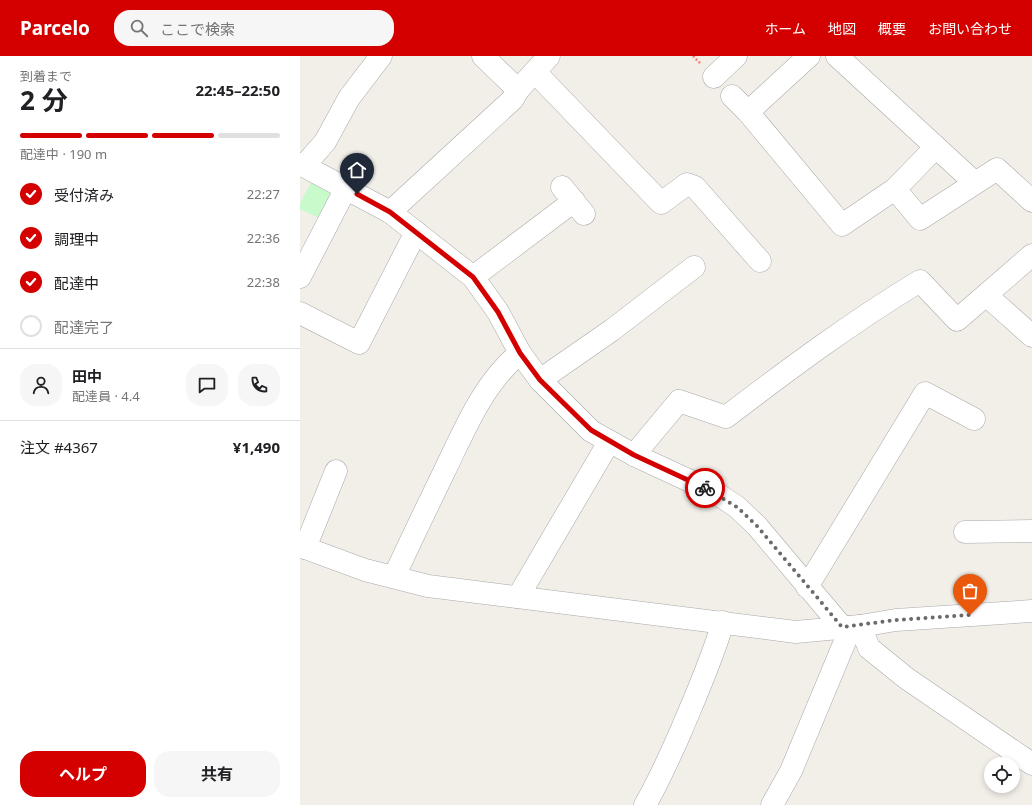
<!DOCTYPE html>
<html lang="ja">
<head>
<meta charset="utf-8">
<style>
  :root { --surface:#fff; --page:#f6f6f6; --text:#202124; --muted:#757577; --line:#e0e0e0; --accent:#d40000 }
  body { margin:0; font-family:"Noto Sans","Noto Sans JP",sans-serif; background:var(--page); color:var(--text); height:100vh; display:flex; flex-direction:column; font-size:15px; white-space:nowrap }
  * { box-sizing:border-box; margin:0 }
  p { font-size:13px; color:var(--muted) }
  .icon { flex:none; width:22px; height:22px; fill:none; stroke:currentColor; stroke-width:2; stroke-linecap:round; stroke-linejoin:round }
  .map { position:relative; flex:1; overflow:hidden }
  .panel { display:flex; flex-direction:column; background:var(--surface); width:300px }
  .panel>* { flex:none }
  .fabs { position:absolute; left:684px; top:701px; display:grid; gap:8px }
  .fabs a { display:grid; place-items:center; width:36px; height:36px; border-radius:50%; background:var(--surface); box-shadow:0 2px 6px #0003; font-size:20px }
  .pin { position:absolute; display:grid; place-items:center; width:34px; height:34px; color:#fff; margin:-41px -17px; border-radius:50% 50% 50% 0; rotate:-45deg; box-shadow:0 0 4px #0007 }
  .pin .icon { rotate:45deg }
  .courier { position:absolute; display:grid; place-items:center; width:40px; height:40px; margin:-20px; border:3px solid #d40000; border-radius:50%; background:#fff; color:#222; box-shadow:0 1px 5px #0007 }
  .head em { font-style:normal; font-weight:700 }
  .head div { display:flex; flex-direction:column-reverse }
  .head { display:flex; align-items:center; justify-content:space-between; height:68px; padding:0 20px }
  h1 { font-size:26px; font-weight:700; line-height:30px }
  .bar { display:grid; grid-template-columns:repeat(4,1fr); gap:6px 4px; align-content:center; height:48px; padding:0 20px }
  .bar i { height:5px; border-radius:3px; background:var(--line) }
  .bar .current { background:var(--accent) }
  .bar p { grid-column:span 4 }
  .line { display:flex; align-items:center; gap:10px; padding:0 20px; border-top:1px solid var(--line) }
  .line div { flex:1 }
  .round { display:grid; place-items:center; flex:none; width:42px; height:42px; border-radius:16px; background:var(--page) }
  ol { padding:0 20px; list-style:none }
  li { display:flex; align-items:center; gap:12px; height:44px }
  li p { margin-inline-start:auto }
  li .icon { padding:4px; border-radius:50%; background:var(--accent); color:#fff; stroke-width:4 }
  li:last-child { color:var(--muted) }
  li i { width:22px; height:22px; border:2px solid var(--line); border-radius:50% }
  .action { display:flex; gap:8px; margin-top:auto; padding:8px 20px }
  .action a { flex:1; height:46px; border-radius:16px; background:var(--accent); color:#fff; font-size:16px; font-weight:700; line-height:46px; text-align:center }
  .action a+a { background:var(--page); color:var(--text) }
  header { display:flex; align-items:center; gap:24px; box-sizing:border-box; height:56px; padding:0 20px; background:var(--accent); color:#fff }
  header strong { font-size:19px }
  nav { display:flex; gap:22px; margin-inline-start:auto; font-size:14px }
  .search { width:280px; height:36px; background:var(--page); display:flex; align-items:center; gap:10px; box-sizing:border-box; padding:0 14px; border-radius:16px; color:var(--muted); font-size:15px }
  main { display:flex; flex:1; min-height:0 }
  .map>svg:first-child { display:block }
  .park { fill:#c8facc }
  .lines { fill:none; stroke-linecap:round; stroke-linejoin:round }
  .minor-casing { stroke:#a9a9a9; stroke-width:23 }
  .path { stroke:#fa8072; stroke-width:2.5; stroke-dasharray:2 2; stroke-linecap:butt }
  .minor { stroke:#fff; stroke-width:22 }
  .done { stroke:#6b6a68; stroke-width:4; stroke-dasharray:0 7.2 }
  .route { stroke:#d40000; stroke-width:5 }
</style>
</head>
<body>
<header>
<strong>Parcelo</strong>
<div class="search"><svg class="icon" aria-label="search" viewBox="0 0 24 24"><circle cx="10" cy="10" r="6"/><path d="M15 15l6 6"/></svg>ここで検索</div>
<nav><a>ホーム</a><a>地図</a><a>概要</a><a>お問い合わせ</a></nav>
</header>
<main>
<section class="panel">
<div class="head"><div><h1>2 分</h1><p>到着まで</p></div><em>22:45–22:50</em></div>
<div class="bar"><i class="current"></i><i class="current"></i><i class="current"></i><i></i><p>配達中 · 190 m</p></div>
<ol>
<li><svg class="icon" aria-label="check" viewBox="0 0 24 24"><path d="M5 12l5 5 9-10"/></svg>受付済み<p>22:27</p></li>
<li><svg class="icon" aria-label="check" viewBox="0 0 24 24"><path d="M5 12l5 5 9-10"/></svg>調理中<p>22:36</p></li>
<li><svg class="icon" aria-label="check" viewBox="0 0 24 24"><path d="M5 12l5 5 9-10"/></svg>配達中<p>22:38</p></li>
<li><i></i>配達完了</li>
</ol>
<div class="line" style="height:72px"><a class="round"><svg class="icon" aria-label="person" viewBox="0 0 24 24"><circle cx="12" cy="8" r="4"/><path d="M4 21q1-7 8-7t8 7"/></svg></a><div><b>田中</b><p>配達員 · 4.4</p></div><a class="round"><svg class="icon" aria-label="chat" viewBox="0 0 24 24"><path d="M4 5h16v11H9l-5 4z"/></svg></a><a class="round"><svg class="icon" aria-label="phone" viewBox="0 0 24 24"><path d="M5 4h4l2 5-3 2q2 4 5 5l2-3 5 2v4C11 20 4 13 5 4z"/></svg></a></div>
<div class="line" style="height:52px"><div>注文 #4367</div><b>¥1,490</b></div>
<div class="action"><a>ヘルプ</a><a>共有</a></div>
</section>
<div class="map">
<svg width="732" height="749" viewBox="0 0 732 749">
  <rect width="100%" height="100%" fill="#f2efe9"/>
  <polygon class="park" points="13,123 33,132 23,164 0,153 0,147"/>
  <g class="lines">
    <g class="minor-casing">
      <g id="minor">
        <polyline points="183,0 218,34"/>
        <polyline points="537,0 674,126"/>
        <polyline points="235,16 361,147 387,128 395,131 460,205"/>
        <polyline points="414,21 436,0"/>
        <polyline points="432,40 448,56 542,169 595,133 636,91"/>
        <polyline points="448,56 509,0"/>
        <polyline points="0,108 90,156 173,221 198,256 220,297 240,324 291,375 334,399 416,437 437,451 457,470 542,571"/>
        <polyline points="4,110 25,86 49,42 81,0"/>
        <polyline points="262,131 284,158"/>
        <polyline points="595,133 620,163 697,113 732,145"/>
        <polyline points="90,156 213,43 218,34 249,0"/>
        <polyline points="0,221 46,132"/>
        <polyline points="173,221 274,145"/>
        <polyline points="686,239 732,280"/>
        <polyline points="0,257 59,287 116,176"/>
        <polyline points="240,324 312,274 394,211"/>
        <path d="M334,399L379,345L426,361C489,313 552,266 620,225L657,264L732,199"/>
        <polyline points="665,476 732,475"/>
        <polyline points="0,490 65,514 128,530 496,576 560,570 596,564 732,555"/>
        <polyline points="5,492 36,415"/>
        <path d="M94,521C110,486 127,451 144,416C164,375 183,327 220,297"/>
        <polyline points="507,531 625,337 674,363"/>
        <polyline points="218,541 309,386"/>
        <polyline points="560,570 569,592 606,622 732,708"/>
        <path d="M345,749C359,725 370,700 381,675C396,639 412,604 423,566"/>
        <polyline points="472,749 491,715 551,571"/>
      </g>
    </g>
    <polyline class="path" points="393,0 401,8"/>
    <use href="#minor" class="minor"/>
  </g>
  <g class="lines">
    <polyline class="done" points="405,432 437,451 457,470 542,571 596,564 670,559"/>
    <polyline class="route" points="57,138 90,156 173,221 198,256 220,297 240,324 291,374 334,399 405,432"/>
  </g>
</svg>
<div class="fabs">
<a><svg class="icon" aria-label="locate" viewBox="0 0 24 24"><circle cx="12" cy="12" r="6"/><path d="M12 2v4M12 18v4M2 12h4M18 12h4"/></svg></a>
</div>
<div class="pin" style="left:670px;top:559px;background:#ea580c"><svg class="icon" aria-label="bag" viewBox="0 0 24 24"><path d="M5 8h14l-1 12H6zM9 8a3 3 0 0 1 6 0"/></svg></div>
<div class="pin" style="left:57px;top:138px;background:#1f2937"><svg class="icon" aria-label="home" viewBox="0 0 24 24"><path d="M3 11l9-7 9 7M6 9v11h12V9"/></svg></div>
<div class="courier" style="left:405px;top:432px"><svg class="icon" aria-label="bike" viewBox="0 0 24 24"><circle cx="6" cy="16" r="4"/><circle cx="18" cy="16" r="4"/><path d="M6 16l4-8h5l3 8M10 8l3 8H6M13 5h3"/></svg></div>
</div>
</main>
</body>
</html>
